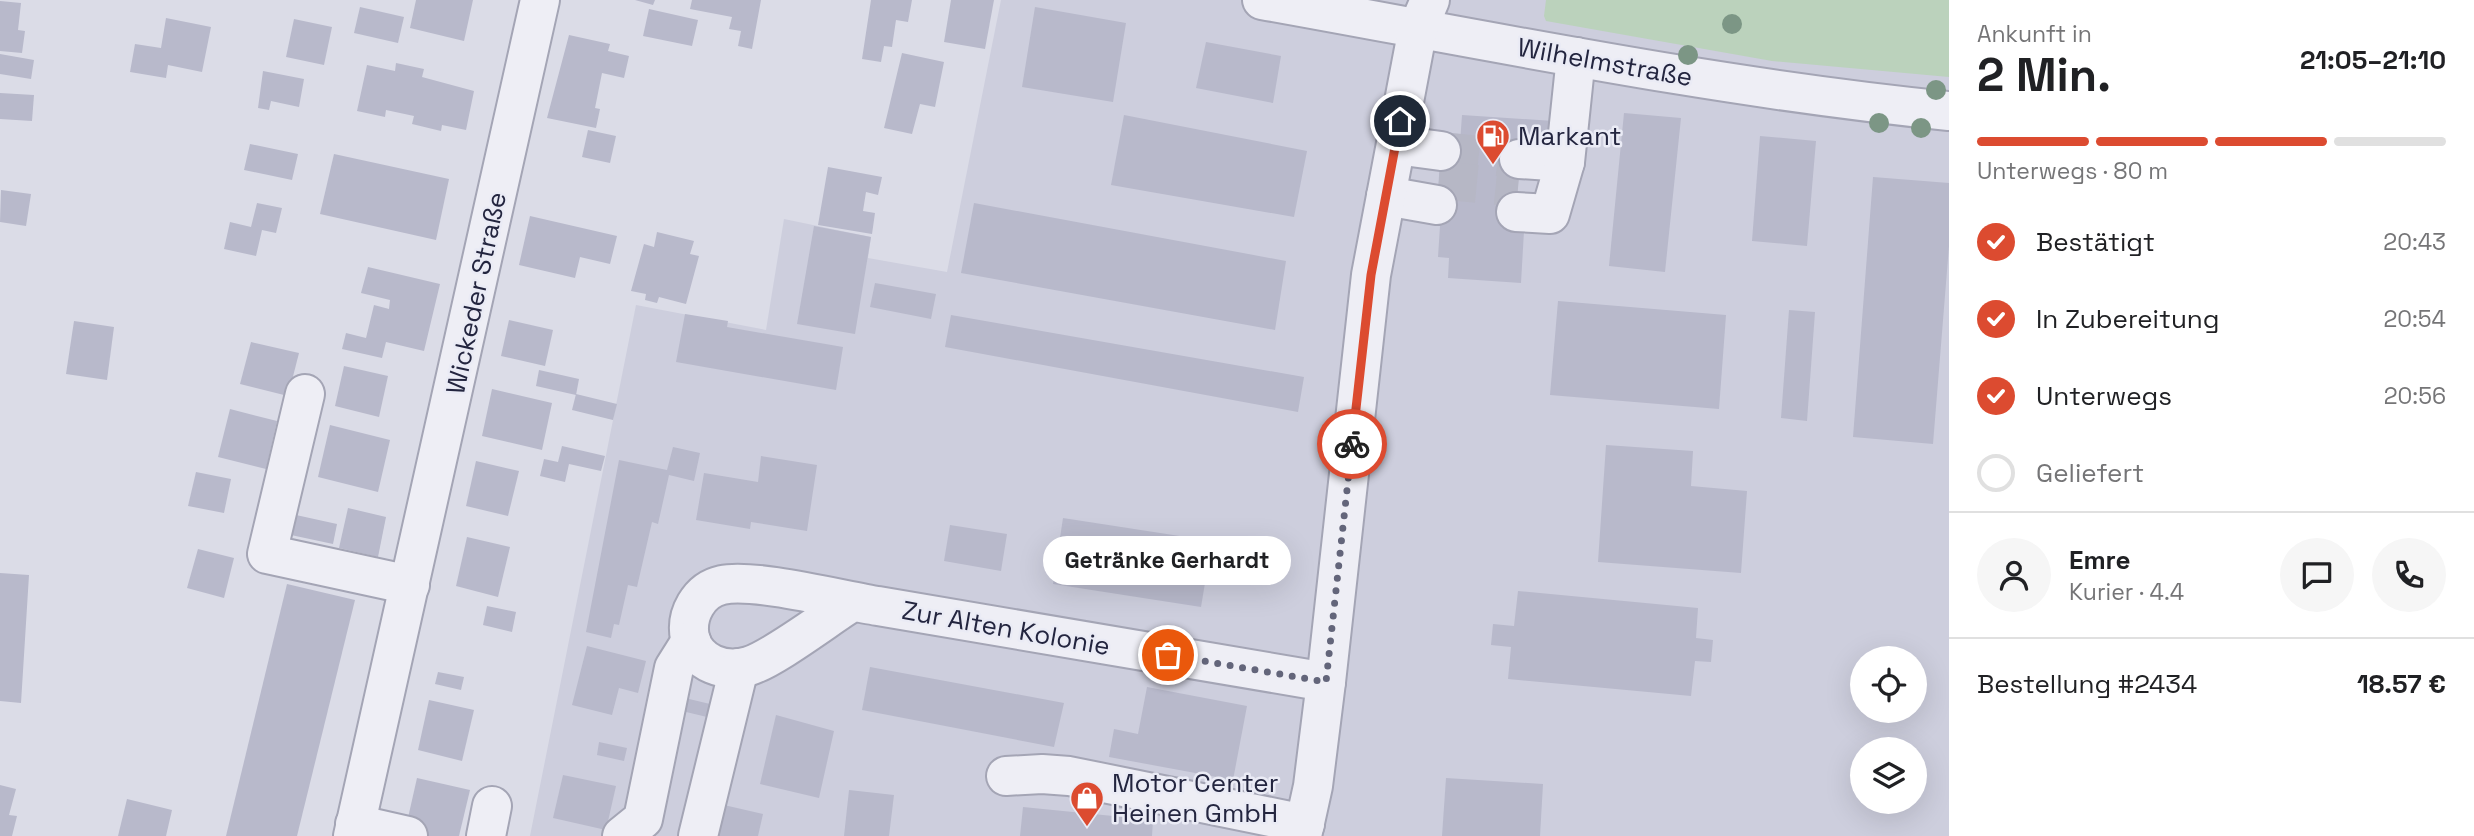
<!DOCTYPE html>
<html lang="de">
<head>
<meta charset="utf-8">
<style>
  :root { --surface:#fff; --page:#f6f6f6; --text:#202124; --muted:#757577; --line:#e0e0e0; --accent:#dc4b30 }
  body { margin:0; font-family:"Space Grotesk",sans-serif; background:var(--page); color:var(--text); height:100vh; display:flex; flex-direction:column; font-size:26px; white-space:nowrap }
  * { box-sizing:border-box; margin:0 }
  p { font-size:23px; color:var(--muted) }
  .icon { flex:none; width:38px; height:38px; fill:none; stroke:currentColor; stroke-width:2; stroke-linecap:round; stroke-linejoin:round }
  .map { position:relative; flex:1; overflow:hidden }
  .panel { display:flex; flex-direction:column; background:var(--surface); width:525px }
  .panel>* { flex:none }
  .controls { position:absolute; left:1850px; top:646px; display:grid; gap:14px }
  .controls a { display:grid; place-items:center; width:77px; height:77px; border-radius:50%; background:var(--surface); box-shadow:0 7px 28px #0002; font-size:35px }
  .pin { position:absolute; display:grid; place-items:center; width:60px; height:60px; color:#fff; margin:-30px; border:4px solid #fff; border-radius:50%; box-shadow:0 2px 7px #0007 }
  .courier { position:absolute; display:grid; place-items:center; width:70px; height:70px; margin:-35px; border:5px solid #dc4b30; border-radius:50%; background:#fff; color:#222; box-shadow:0 2px 9px #0007 }
  .bubble { position:absolute; height:49px; border-radius:24px; background:var(--surface); box-shadow:0 7px 28px #0002; font-size:23px; font-weight:600; line-height:49px; text-align:center }
  .overview em { font-style:normal; font-weight:600 }
  .overview div { display:flex; flex-direction:column-reverse }
  .overview { display:flex; align-items:center; justify-content:space-between; height:119px; padding:0 28px }
  h1 { font-size:46px; font-weight:600; line-height:52px }
  .bar { display:grid; grid-template-columns:repeat(4,1fr); gap:10px 7px; align-content:center; height:84px; padding:0 28px }
  .bar i { height:9px; border-radius:5px; background:var(--line) }
  .bar .on { background:var(--accent) }
  .bar p { grid-column:span 4 }
  .line { display:flex; align-items:center; gap:18px; padding:0 28px; border-top:2px solid var(--line) }
  .line div { flex:1 }
  .round { display:grid; place-items:center; flex:none; width:74px; height:74px; border-radius:37px; background:var(--page) }
  ol { padding:0 28px; list-style:none }
  li { display:flex; align-items:center; gap:21px; height:77px }
  li p { margin-inline-start:auto }
  li .icon { padding:7px; border-radius:50%; background:var(--accent); color:#fff; stroke-width:4 }
  li:last-child { color:var(--muted) }
  li i { width:38px; height:38px; border:4px solid var(--line); border-radius:50% }
  main { display:flex; flex:1; min-height:0 }
  .map>svg:first-child { display:block }
  .built { fill:#cdcedd; fill-rule:evenodd }
  .green { fill:#bbd2bc }
  .building { fill:#b8b9cb }
  .lines { fill:none; stroke-linecap:round; stroke-linejoin:round }
  .minor-tunnel { stroke:#b6b7c5; stroke-width:38; stroke-dasharray:38 19; stroke-linecap:butt }
  .minor-casing { stroke:#a4a5b5; stroke-width:42 }
  .minor { stroke:#eeeef5; stroke-width:38 }
  .tree { fill:#7c9685 }
  .done { stroke:#63657a; stroke-width:7; stroke-dasharray:0 12.6 }
  .route { stroke:#dc4b30; stroke-width:9 }
  .labels { text-anchor:middle; stroke-width:5; stroke-linejoin:round; paint-order:stroke }
  .street-label { font-size:26px; fill:#23253f; stroke:#eaebf5 }
  .poi-label { font-size:26px; fill:#23253f; stroke:#eaebf5; text-anchor:start }
</style>
</head>
<body>
<main>
<div class="map">
<svg width="1949" height="836" viewBox="0 0 1949 836">
  <rect width="100%" height="100%" fill="#dbdce7"/>
  <path class="built" d="M1001,0H1949V836H530L636,305L766,330L784,219L871,237L868,258L947,272ZM1862,658H1914V710H1862ZM1862,749H1914V802H1862Z"/>
  <polygon class="green" points="1546,0 1949,0 1949,77 1772,61 1546,21 1544,16"/>
  <g class="building">
    <polygon points="416,0 473,0 464,41 410,28"/>
    <polygon points="635,0 655,0 653,5"/>
    <polygon points="692,0 761,0 752,49 738,46 741,31 729,29 732,17 690,9"/>
    <polygon points="871,0 912,0 908,22 896,20 892,47 884,46 881,62 862,59"/>
    <polygon points="951,0 994,0 985,49 944,42"/>
    <polygon points="0,1 21,3 18,30 25,31 22,53 0,51"/>
    <polygon points="360,7 404,17 398,43 354,33"/>
    <polygon points="1035,7 1126,23 1113,102 1022,87"/>
    <polygon points="649,9 698,20 692,46 643,36"/>
    <polygon points="166,18 211,27 202,72 168,65 166,78 130,72 135,44 161,48"/>
    <polygon points="294,19 332,27 324,65 286,57"/>
    <polygon points="569,35 610,44 608,51 629,56 624,78 602,73 595,108 600,109 596,128 547,118"/>
    <polygon points="1206,42 1281,56 1273,103 1196,88"/>
    <polygon points="902,53 944,62 935,107 920,104 912,134 884,128"/>
    <polygon points="0,54 34,60 31,79 0,74"/>
    <polygon points="396,63 424,69 422,77 474,91 466,130 442,125 441,131 412,124 414,116 386,110 385,117 357,111 367,65 395,71"/>
    <polygon points="263,71 304,79 299,107 271,101 269,110 258,108"/>
    <polygon points="0,93 34,95 32,121 0,119"/>
    <polygon points="1624,113 1681,118 1665,272 1609,266"/>
    <polygon points="1124,115 1307,151 1294,217 1111,185"/>
    <polygon points="1462,115 1554,121 1552,150 1520,147 1515,230 1524,231 1521,283 1448,278 1449,258 1438,257 1440,226 1436,226 1441,142 1460,143"/>
    <polygon points="588,130 616,136 610,163 582,157"/>
    <polygon points="1760,136 1816,141 1807,246 1752,241"/>
    <polygon points="250,144 298,154 292,180 244,170"/>
    <polygon points="334,154 449,179 436,240 320,214"/>
    <polygon points="828,167 882,177 878,195 866,192 863,211 875,213 872,234 818,225"/>
    <polygon points="1873,177 1949,183 1949,246 1933,444 1853,437"/>
    <polygon points="1,190 31,194 26,226 0,222"/>
    <polygon points="257,203 282,208 276,233 262,230 256,256 224,249 230,222 251,227"/>
    <polygon points="974,203 1286,261 1275,330 961,273"/>
    <polygon points="530,216 617,236 610,264 580,257 575,278 519,265"/>
    <polygon points="814,226 871,237 855,334 797,324"/>
    <polygon points="657,232 694,241 690,254 699,256 686,304 659,297 657,303 645,300 646,294 631,291 644,244 654,247"/>
    <polygon points="368,267 440,284 424,351 386,342 382,358 342,349 346,333 366,338 374,305 389,309 390,300 361,293"/>
    <polygon points="875,283 936,294 931,319 870,307"/>
    <polygon points="1558,301 1726,315 1719,409 1550,395"/>
    <polygon points="1789,310 1815,312 1807,421 1781,418"/>
    <polygon points="685,314 728,321 727,327 843,347 836,390 676,362"/>
    <polygon points="951,315 1304,377 1298,412 945,347"/>
    <polygon points="509,320 553,330 545,366 501,356"/>
    <polygon points="74,321 114,327 107,380 66,374"/>
    <polygon points="251,342 299,353 288,396 240,384"/>
    <polygon points="344,366 388,376 379,417 335,406"/>
    <polygon points="539,370 579,379 576,395 536,386"/>
    <polygon points="492,389 552,403 542,450 482,436"/>
    <polygon points="576,394 617,404 613,420 572,410"/>
    <polygon points="230,409 277,421 266,469 218,457"/>
    <polygon points="330,425 390,440 378,492 318,477"/>
    <polygon points="1606,445 1693,451 1691,486 1747,491 1741,573 1598,562"/>
    <polygon points="562,446 605,456 601,471 569,464 565,482 540,476 544,459 558,462"/>
    <polygon points="673,447 700,453 694,481 669,475 658,524 652,522 637,587 628,585 619,625 614,624 611,638 586,632 619,460 667,470"/>
    <polygon points="761,456 817,465 807,531 751,522 750,529 696,520 704,473 758,482"/>
    <polygon points="476,461 519,471 508,516 466,506"/>
    <polygon points="196,472 231,479 224,513 188,506"/>
    <polygon points="348,508 386,517 378,557 339,548"/>
    <polygon points="296,515 337,524 333,544 291,535"/>
    <polygon points="1063,518 1212,541 1201,607 1053,584"/>
    <polygon points="950,525 1007,534 1001,571 944,561"/>
    <polygon points="467,537 510,547 498,597 456,586"/>
    <polygon points="198,549 234,558 224,598 187,588"/>
    <polygon points="0,573 29,575 21,703 0,701"/>
    <polygon points="287,584 355,600 297,836 226,836"/>
    <polygon points="1518,591 1698,608 1696,638 1713,640 1711,662 1695,661 1691,696 1508,679 1511,647 1491,645 1493,624 1514,626"/>
    <polygon points="487,606 516,612 512,632 483,625"/>
    <polygon points="587,646 646,661 638,693 619,688 612,715 572,705"/>
    <polygon points="870,667 1064,703 1054,747 862,710"/>
    <polygon points="438,672 464,677 461,690 435,684"/>
    <polygon points="1147,687 1247,706 1233,780 1109,757 1114,729 1138,734"/>
    <polygon points="685,698 710,704 707,717 682,711"/>
    <polygon points="429,700 474,710 462,761 418,750"/>
    <polygon points="776,715 834,731 819,798 760,784"/>
    <polygon points="599,742 627,748 624,761 597,755"/>
    <polygon points="563,775 616,786 606,830 553,818"/>
    <polygon points="417,778 470,790 459,836 424,836 405,831"/>
    <polygon points="1446,778 1543,784 1540,836 1442,836"/>
    <polygon points="0,785 16,789 9,815 17,816 12,836 0,836"/>
    <polygon points="849,790 894,795 889,836 844,836"/>
    <polygon points="127,799 172,810 166,836 118,836"/>
    <polygon points="724,805 763,814 758,836 717,836"/>
    <polygon points="1023,807 1153,820 1152,836 1020,836"/>
  </g>
  <g class="lines">
    <g class="minor-tunnel">
      <polyline points="1441,151 1519,159"/>
      <polyline points="1439,180 1518,188"/>
    </g>
    <g class="minor-casing">
      <g id="minor">
        <path d="M1262,0C1491,41 1718,88 1949,111"/>
        <polyline points="1396,145 1441,151"/>
        <polyline points="1519,159 1565,162"/>
        <polyline points="1386,196 1437,205"/>
        <polyline points="1516,212 1550,214 1565,162 1576,57"/>
        <polyline points="305,394 267,554 410,585"/>
        <path d="M852,602C828,617 773,659 749,666C725,673 697,664 690,638C685,615 699,590 722,585C754,578 841,600 878,606C1028,631 1177,657 1326,682"/>
        <polyline points="1006,776 1042,774 1069,776 1305,824"/>
        <polyline points="355,824 408,836"/>
        <polyline points="353,836 540,0"/>
        <polyline points="486,836 492,806"/>
        <polyline points="622,836 643,819 674,668 691,641"/>
        <polyline points="698,836 739,668"/>
        <polyline points="1302,836 1313,786 1326,682 1371,275 1418,28 1430,0"/>
      </g>
    </g>
    <use href="#minor" class="minor"/>
  </g>
  <g class="tree">
    <circle cx="1732" cy="24" r="10"/>
    <circle cx="1688" cy="55" r="10"/>
    <circle cx="1936" cy="90" r="10"/>
    <circle cx="1879" cy="123" r="10"/>
    <circle cx="1921" cy="128" r="10"/>
  </g>
  <g class="lines">
    <polyline class="done" points="1168,655 1326,682 1352,444"/>
    <polyline class="route" points="1352,444 1371,275 1400,121"/>
  </g>
  <defs>
    <g id="fuel-pin" transform="scale(1.75)"><path d="M0 17L-7.5 6A9.5 9.5 0 1 1 7.5 6Z" fill="#dc4b30" stroke="#eaebf5"/><path d="M-5.5-6h7V0h2V4h1.3V-2.5L3-4.5l.8-.8L6-3V5H2.5V1h-1V6h-7ZM-4.2-4.7v3.2H.2V-4.7Z" fill="#fff"/></g>
    <g id="shop-pin" transform="scale(1.75)"><path d="M0 17L-7.5 6A9.5 9.5 0 1 1 7.5 6Z" fill="#dc4b30" stroke="#eaebf5"/><path d="M-5-2.5h2.3a2.7 3.5 0 0 1 5.4 0H5L5.5 6h-11ZM-1.5-2.5h3a1.5 2.3 0 0 0-3 0Z" fill="#fff"/></g>
  </defs>
  <g fill-rule="evenodd">
    <use href="#fuel-pin" x="1493" y="136"/>
    <use href="#shop-pin" x="1087" y="798"/>
  </g>
  <g class="labels">
    <g class="street-label">
      <text transform="translate(1605 62) rotate(10)" y="9">Wilhelmstraße</text>
      <text transform="translate(476 293) rotate(-78)" y="9">Wickeder Straße</text>
      <text transform="translate(1006 628) rotate(10)" y="9">Zur Alten Kolonie</text>
    </g>
    <g class="poi-label">
      <text x="1518" y="145">Markant</text>
      <text x="1112" y="792">Motor Center<tspan x="1112" dy="30">Heinen GmbH</tspan></text>
    </g>
  </g>
</svg>
<div class="controls">
<a><svg class="icon" aria-label="locate" viewBox="0 0 24 24"><circle cx="12" cy="12" r="6"/><path d="M12 2v4M12 18v4M2 12h4M18 12h4"/></svg></a>
<a><svg class="icon" aria-label="layers" viewBox="0 0 24 24"><path d="M12 4l9 5-9 5-9-5zM3 14l9 5 9-5"/></svg></a>
</div>
<div class="pin" style="left:1168px;top:655px;background:#ea580c"><svg class="icon" aria-label="bag" viewBox="0 0 24 24"><path d="M5 8h14l-1 12H6zM9 8a3 3 0 0 1 6 0"/></svg></div>
<div class="pin" style="left:1400px;top:121px;background:#1f2937"><svg class="icon" aria-label="home" viewBox="0 0 24 24"><path d="M3 11l9-7 9 7M6 9v11h12V9"/></svg></div>
<div class="courier" style="left:1352px;top:444px"><svg class="icon" aria-label="bike" viewBox="0 0 24 24"><circle cx="6" cy="16" r="4"/><circle cx="18" cy="16" r="4"/><path d="M6 16l4-8h5l3 8M10 8l3 8H6M13 5h3"/></svg></div>
<div class="bubble" style="left:1043px;top:536px;width:248px">Getränke Gerhardt</div>
</div>
<section class="panel">
<div class="overview"><div><h1>2 Min.</h1><p>Ankunft in</p></div><em>21:05–21:10</em></div>
<div class="bar"><i class="on"></i><i class="on"></i><i class="on"></i><i></i><p>Unterwegs · 80 m</p></div>
<ol>
<li><svg class="icon" aria-label="check" viewBox="0 0 24 24"><path d="M5 12l5 5 9-10"/></svg>Bestätigt<p>20:43</p></li>
<li><svg class="icon" aria-label="check" viewBox="0 0 24 24"><path d="M5 12l5 5 9-10"/></svg>In Zubereitung<p>20:54</p></li>
<li><svg class="icon" aria-label="check" viewBox="0 0 24 24"><path d="M5 12l5 5 9-10"/></svg>Unterwegs<p>20:56</p></li>
<li><i></i>Geliefert</li>
</ol>
<div class="line" style="height:126px"><a class="round"><svg class="icon" aria-label="person" viewBox="0 0 24 24"><circle cx="12" cy="8" r="4"/><path d="M4 21q1-7 8-7t8 7"/></svg></a><div><b>Emre</b><p>Kurier · 4.4</p></div><a class="round"><svg class="icon" aria-label="chat" viewBox="0 0 24 24"><path d="M4 5h16v11H9l-5 4z"/></svg></a><a class="round"><svg class="icon" aria-label="phone" viewBox="0 0 24 24"><path d="M5 4h4l2 5-3 2q2 4 5 5l2-3 5 2v4C11 20 4 13 5 4z"/></svg></a></div>
<div class="line" style="height:91px"><div>Bestellung #2434</div><b>18.57 €</b></div>
</section>
</main>
</body>
</html>
